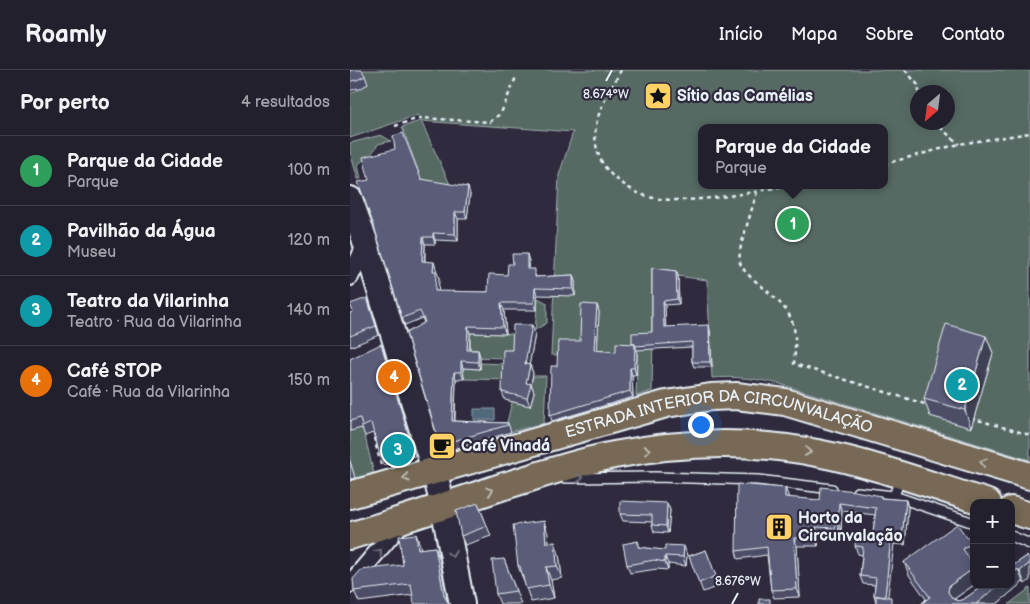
<!DOCTYPE html>
<html lang="pt">
<head>
<meta charset="utf-8">
<style>
  :root { --surface:#23202e; --page:#2f2d3a; --text:#f1f3f6; --muted:#a3a3aa; --line:#403e4a; --accent:#ffd166 }
  body { margin:0; font-family:"Balsamiq Sans",sans-serif; background:var(--page); color:var(--text) }
  .controls { position:absolute; right:15px; bottom:15px; display:grid; overflow:hidden; border-radius:10px; box-shadow:0 2px 12px #0003 }
  .controls button { width:45px; height:45px; display:grid; place-items:center; padding:0; border:0; border-bottom:1px solid var(--line); background:var(--surface); color:var(--text); font:25px sans-serif }
  .compass { position:absolute; left:560px; top:15px; width:45px; height:45px; border-radius:50%; background:var(--surface); box-shadow:0 2px 12px #0003; rotate:208deg }
  .you { position:absolute; left:350px; top:354px; width:18px; height:18px; margin:-12px; border:4px solid #fff; border-radius:50%; background:#1a73e8; box-shadow:0 0 0 8px #1a73e833 }
  .badge { display:grid; place-items:center; width:32px; height:32px; border-radius:50%; background:var(--accent); color:#fff; font-size:16px; font-weight:700 }
  .pin { position:absolute; translate:-50% -50%; border:2px solid #fff; box-shadow:0 1px 5px #0006 }
  .popup { position:absolute; left:348px; top:54px; width:190px; height:65px; box-sizing:border-box; display:grid; place-content:center; border-radius:10px; background:var(--surface); filter:drop-shadow(0 1px 4px #0005); font-size:16px; white-space:nowrap; color:var(--muted) }
  .popup b { font-size:19px; color:var(--text) }
  .popup::after { content:''; position:absolute; left:50%; top:100%; margin-left:-10px; border:10px solid transparent; border-top-color:var(--surface) }
  .list { margin:0; padding:0; list-style:none }
  h2 { display:flex; justify-content:space-between; align-items:center; height:65px; margin:0; padding:0 20px; font-size:21px }
  h2 small { font-size:16px; font-weight:400; color:var(--muted) }
  .list li { display:grid; grid-template-columns:32px 1fr auto; gap:15px; align-items:center; box-sizing:border-box; height:70px; padding:0 20px; border-top:1px solid var(--line) }
  .list b { display:block; font-size:19px; white-space:nowrap }
  .list p { margin:0; font-size:16px; white-space:nowrap; color:var(--muted) }
  .list em { font-size:16px; font-style:normal; color:var(--muted) }
  .map { position:relative; flex:none; width:680px; height:534px; overflow:hidden }
  header { display:flex; align-items:center; gap:30px; box-sizing:border-box; height:70px; padding:0 25px; background:var(--surface); border-bottom:1px solid var(--line) }
  header strong { font-size:24px }
  nav { display:flex; gap:28px; margin-inline-start:auto; font-size:18px }
  main { display:flex }
  aside { flex:1; background:var(--surface) }
  .map>svg:first-child { display:block }
  .green { fill:#576b64; stroke:#a0aeae; fill-rule:evenodd }
  .water { fill:#50687a; stroke:#8d9fac }
  .lines { fill:none; stroke-linecap:round; stroke-linejoin:round }
  .lane-casing { stroke:#e8f1f8; stroke-width:12 }
  .street-casing { stroke:#e8f1f8; stroke-width:20 }
  .secondary-casing { stroke:#e8f1f8; stroke-width:28 }
  .primary-casing { stroke:#e8f1f8; stroke-width:30 }
  .path { stroke:#e8f1f8; stroke-width:2.5; stroke-dasharray:4 4; stroke-linecap:butt }
  .lane { stroke:#2f2a3d; stroke-width:9 }
  .street { stroke:#2f2a3d; stroke-width:16 }
  .secondary { stroke:#2f2a3d; stroke-width:24 }
  .primary { stroke:#776954; stroke-width:26 }
  .wall { fill:#4d4e67; stroke:#e8f1f8 }
  .shaded-wall { fill:#3f4054; stroke:#e8f1f8 }
  .building { fill:#5a5b78; stroke:#e8f1f8 }
  .oneway { stroke:#bbbbb6 }
  .oneway2 { stroke:#70707e }
  .ticks { fill:none; stroke:#e8f1f8; stroke-width:2 }
  .labels { text-anchor:middle; dominant-baseline:central; stroke-width:4.5; stroke-linejoin:round; paint-order:stroke }
  .poi-label { font-size:16px; font-weight:bold; fill:#e8f1f8; stroke:#2f2a3d; text-anchor:start }
  .street-label { font-size:16px; fill:#e8f1f8; stroke:#2f2a3d }
  .ticks-label { font-size:12px; text-anchor:middle; fill:#e8f1f8; stroke:#2f2a3d; stroke-width:4.5; stroke-linejoin:round; paint-order:stroke }
</style>
</head>
<body>
<header>
<strong>Roamly</strong>
<nav><a>Início</a><a>Mapa</a><a>Sobre</a><a>Contato</a></nav>
</header>
<main>
<aside>
<h2>Por perto<small>4 resultados</small></h2>
<ul class="list">
<li><span class="badge" style="background:#2e9e5b">1</span><div><b>Parque da Cidade</b><p>Parque</p></div><em>100 m</em></li>
<li><span class="badge" style="background:#0f9aa8">2</span><div><b>Pavilhão da Água</b><p>Museu</p></div><em>120 m</em></li>
<li><span class="badge" style="background:#0f9aa8">3</span><div><b>Teatro da Vilarinha</b><p>Teatro · Rua da Vilarinha</p></div><em>140 m</em></li>
<li><span class="badge" style="background:#e8710a">4</span><div><b>Café STOP</b><p>Café · Rua da Vilarinha</p></div><em>150 m</em></li>
</ul>
</aside>
<div class="map">
<svg width="680" height="534" viewBox="0 0 680 534">
  <rect width="100%" height="100%" fill="#2f2a3d"/>
  <filter id="ink" filterUnits="userSpaceOnUse"><feTurbulence type="fractalNoise" baseFrequency=".02" numOctaves="2"/><feDisplacementMap in="SourceGraphic" scale="10" xChannelSelector="R" yChannelSelector="G"/><feConvolveMatrix kernelMatrix="1 2 1 2 8 2 1 2 1" color-interpolation-filters="sRGB"/></filter>
  <g filter="url(#ink)">
    <path class="green" d="M 10,0 L 680,0 L 680,390 L 430,314 C 407,309 386,306 362,308 L 357,210 L 304,203 L 302,321 L 286,326 L 288,268 L 283,290 L 268,289 L 232,303 L 210,285 L 201,285 L 209,105 L 223,62 L 71,51 L 103,121 L 74,116 L 52,57 L 70,51 L 68,45 L 0,68 L 0,24 L 18,14 ZM 568,22 L 598,22 L 598,52 L 568,52 ZM 352,58 L 534,58 L 534,115 L 352,115 Z
      M 31,65 L 41,71 L 28,74 C 23,85 16,86 8,95 L 11,109 L 8,109 L 0,82 L 0,73 Z
      M 188,228 L 197,233 L 197,253 L 185,260 Z
      M 89,263 L 166,264 L 167,310 L 114,309 L 113,298 L 130,299 L 130,293 L 157,294 L 157,288 L 119,287 Z
      M 183,306 L 196,306 L 194,353 L 156,363 L 155,360 L 162,332 L 179,321 Z
      M 0,349 L 13,358 L 24,404 L 5,408 L 0,391 Z
      M 680,518 L 680,534 L 659,534 Z"/>
    <path class="water" d="M 124,339 L 145,339 L 145,350 L 124,350 Z"/>
    <g class="lines">
      <g class="lane-casing">
        <path id="lane" d="M 551,406 L 544,426 L 624,453
          M 215,408 L 306,407 L 408,410 L 482,419
          M 507,422 L 544,426
          M 661,466 L 680,474"/>
      </g>
      <g class="street-casing">
        <path id="street" d="M 0,207 L 15,176
          M 0,514 L 55,449"/>
      </g>
      <g class="secondary-casing">
        <path id="secondary" d="M 0,129 L 14,168 L 84,400 L 93,436 L 112,534"/>
      </g>
      <g class="primary-casing">
        <g id="primary">
          <path id="s1" d="M 0,425 L 316,334 L 361,327 L 386,326 L 435,332 L 680,406"/>
          <path d="M 661,440 L 680,446"/>
          <path d="M 0,466 C 51,450 101,434 151,417 C 188,406 226,392 264,385 C 330,372 401,370 467,383 C 525,394 582,416 638,433"/>
        </g>
      </g>
      <path class="path" d="M 271,0 C 262,18 250,35 246,55 C 243,75 249,94 264,107 C 273,114 282,121 293,125 C 326,138 405,122 440,115
        M 555,0 L 568,15 L 569,22
        M 584,52 L 609,74
        M 45,56 L 69,48 L 140,52 L 151,43 L 166,7
        M 534,94 L 609,74 L 680,63
        M 407,122 L 391,175 L 389,190 C 392,200 400,207 408,213 C 443,243 448,249 444,294 L 578,335
        M 621,348 L 680,365
        M 22,360 L 31,395"/>
      <use href="#lane" class="lane"/>
      <use href="#street" class="street"/>
      <use href="#secondary" class="secondary"/>
      <use href="#primary" class="primary"/>
    </g>
    <path class="wall" d="M 0,0 L 15,6 L 18,14 L 8,20 L 7,18 L 0,21 Z
      M 71,109 L 120,124 L 117,149 L 108,149 L 108,171 L 85,170 L 85,174 L 75,174 L 75,191 L 86,199 L 86,201 L 89,208 L 88,222 L 138,222 L 157,205 L 163,194 L 179,191 L 179,199 L 187,207 L 223,205 L 225,212 L 225,226 L 187,225 L 187,240 L 154,240 L 156,264 L 120,263 L 120,280 L 128,280 L 130,287 L 130,299 L 113,298 L 114,309 L 106,309 L 105,351 L 158,353 L 161,362 L 93,382 L 90,375 L 74,253 L 72,248 L 55,255 L 52,248 Z
      M 302,198 L 326,201 L 328,206 L 329,234 L 315,235 L 315,257 L 360,260 L 362,297 L 344,297 L 342,292 L 342,277 L 287,280 L 286,305 L 282,305 L 283,327 L 202,351 L 200,345 L 207,296 L 230,271 L 247,235 L 249,242 L 247,280 L 266,282 L 282,274 L 302,262 Z
      M 17,228 L 29,265 L 0,277 L 0,243 L 3,242 Z
      M 182,255 L 185,264 L 179,295 L 180,295 L 183,303 L 181,314 L 184,322 L 180,336 L 155,330 L 152,322 L 162,280 Z
      M 636,266 L 643,283 L 621,358 L 580,346 L 574,329 Z
      M 34,283 L 65,386 L 58,388 L 59,391 L 45,395 L 44,392 L 33,395 L 23,363 L 15,366 L 12,358 L 0,361 L 0,289 Z
      M 0,391 L 5,408 L 0,409 Z
      M 438,425 L 438,428 L 470,430 L 531,426 L 532,428 L 556,430 L 558,438 L 555,475 L 544,474 L 526,532 L 524,525 L 525,515 L 513,514 L 510,506 L 512,485 L 508,484 L 505,476 L 523,463 L 525,445 L 492,441 L 491,460 L 489,460 L 488,466 L 469,465 L 468,476 L 447,476 L 450,527 L 424,528 L 421,520 L 417,485 L 388,489 L 386,481 Z
      M 128,433 L 141,466 L 115,475 L 111,466 Z
      M 317,433 L 320,440 L 318,463 L 304,462 L 302,455 L 302,452 L 273,451 L 270,444 Z
      M 198,464 L 199,472 L 209,484 L 212,508 L 201,510 L 204,528 L 181,532 L 173,509 L 168,496 Z
      M 288,471 L 290,477 L 337,485 L 336,496 L 318,494 L 318,500 L 307,499 L 280,503 L 277,495 Z
      M 621,473 L 624,480 L 624,488 L 620,490 L 624,496 L 624,515 L 604,529 L 608,531 L 614,529 L 677,486 L 675,514 L 673,512 L 647,534 L 571,534 L 576,529 L 559,505 L 554,492 Z
      M 70,475 L 71,479 L 85,477 L 89,488 L 97,531 L 63,525 L 9,532 L 4,521 L 53,495 Z
      M 356,480 L 369,516 L 353,522 L 339,486 Z
      M 154,489 L 171,534 L 150,534 L 146,524 Z"/>
    <path class="shaded-wall" d="M 118,117 L 120,124 L 117,149 L 115,142 Z
      M 105,142 L 108,149 L 108,171 L 105,164 Z
      M 83,163 L 85,170 L 85,174 L 83,167 Z
      M 73,167 L 75,174 L 74,198 L 72,191 Z
      M 177,184 L 179,191 L 180,206 L 177,199 Z
      M 84,192 L 89,208 L 88,228 L 85,221 L 83,201 Z
      M 326,201 L 328,206 L 329,234 L 327,229 Z
      M 223,205 L 225,212 L 225,226 L 223,219 Z
      M 185,218 L 187,225 L 187,240 L 184,233 Z
      M 313,231 L 315,235 L 316,262 L 314,257 Z
      M 151,233 L 154,240 L 156,264 L 153,257 Z
      M 247,235 L 249,242 L 247,287 L 244,280 Z
      M 182,255 L 185,264 L 178,302 L 175,294 Z
      M 359,255 L 360,260 L 362,297 L 360,292 Z
      M 118,256 L 120,263 L 119,287 L 117,280 Z
      M 636,266 L 643,283 L 621,358 L 615,340 Z
      M 285,274 L 287,281 L 286,305 L 284,298 Z
      M 128,280 L 130,287 L 130,299 L 128,292 Z
      M 111,291 L 113,298 L 114,309 L 111,302 Z
      M 180,295 L 183,303 L 181,314 L 184,322 L 180,336 L 177,328 L 176,313 Z
      M 280,298 L 282,305 L 283,327 L 280,321 Z
      M 104,302 L 106,309 L 104,357 L 102,351 Z
      M 435,418 L 438,425 L 438,435 L 435,427 Z
      M 556,430 L 558,438 L 555,475 L 552,467 Z
      M 317,433 L 320,440 L 318,463 L 316,456 Z
      M 489,433 L 492,441 L 491,460 L 488,453 Z
      M 194,451 L 198,464 L 201,485 L 196,473 Z
      M 486,452 L 489,460 L 488,466 L 485,458 Z
      M 466,457 L 469,465 L 468,476 L 465,468 Z
      M 66,464 L 70,475 L 72,491 L 68,479 Z
      M 541,466 L 544,474 L 537,534 L 535,527 Z
      M 444,468 L 447,476 L 450,527 L 447,519 Z
      M 205,472 L 209,484 L 212,508 L 207,496 Z
      M 621,473 L 624,480 L 624,488 L 617,492 L 613,479 Z
      M 334,476 L 337,485 L 336,496 L 333,487 Z
      M 85,477 L 89,488 L 98,534 L 94,525 Z
      M 315,486 L 318,494 L 318,500 L 315,492 Z
      M 680,493 L 680,510 L 675,514 L 670,501 Z
      M 196,497 L 201,510 L 204,528 L 199,515 Z
      M 624,498 L 624,515 L 604,529 L 603,534 L 598,522 L 599,516 Z
      M 668,499 L 673,512 L 647,534 L 626,534 L 649,515 L 661,515 L 661,505 Z"/>
    <path class="building" d="M 0,0 L 12,0 L 15,6 L 5,11 L 4,10 L 0,12 Z
      M 53,63 L 71,109 L 118,117 L 115,142 L 105,142 L 105,164 L 83,163 L 83,167 L 73,167 L 72,191 L 84,192 L 83,201 L 86,201 L 85,221 L 138,222 L 139,204 L 157,205 L 158,194 L 163,194 L 162,184 L 177,184 L 177,199 L 185,199 L 185,207 L 223,205 L 223,219 L 185,218 L 184,233 L 151,233 L 153,257 L 118,256 L 117,280 L 128,280 L 128,292 L 111,291 L 111,302 L 104,302 L 102,351 L 158,353 L 158,355 L 90,375 L 56,263 L 75,252 L 70,241 L 52,248 L 24,156 L 8,112 L 19,110 L 13,87 L 45,79 L 43,66 Z
      M 302,198 L 326,201 L 327,229 L 313,231 L 314,257 L 359,255 L 360,292 L 342,292 L 342,272 L 285,276 L 285,274 L 282,274 L 282,263 L 302,262 Z
      M 17,228 L 26,256 L 0,266 L 0,243 L 3,242 L 0,234 Z
      M 231,234 L 247,235 L 244,280 L 266,282 L 266,273 L 285,274 L 284,298 L 280,298 L 280,321 L 200,345 L 201,296 L 207,296 L 208,271 L 230,271 Z
      M 596,254 L 636,266 L 615,340 L 574,329 Z
      M 163,255 L 182,255 L 175,294 L 180,295 L 176,313 L 181,314 L 177,328 L 152,322 L 153,280 L 162,280 Z
      M 31,274 L 62,376 L 55,378 L 55,382 L 42,385 L 41,382 L 30,385 L 21,353 L 12,357 L 10,348 L 0,351 L 0,289 Z
      M 387,414 L 435,418 L 435,427 L 470,430 L 471,417 L 505,421 L 531,426 L 531,428 L 556,430 L 552,467 L 541,466 L 535,527 L 541,527 L 541,534 L 526,534 L 526,526 L 535,527 L 524,525 L 526,508 L 510,506 L 513,477 L 505,476 L 507,462 L 523,463 L 526,438 L 489,433 L 488,453 L 486,452 L 485,458 L 466,457 L 465,468 L 444,468 L 447,519 L 421,520 L 417,477 L 386,481 Z
      M 270,431 L 317,433 L 316,456 L 302,455 L 302,445 L 270,444 Z
      M 128,433 L 137,456 L 111,466 L 106,441 Z
      M 194,451 L 196,473 L 205,472 L 207,496 L 196,497 L 199,515 L 176,519 L 170,496 L 168,496 L 163,455 Z
      M 607,454 L 621,473 L 613,479 L 624,496 L 624,498 L 599,516 L 598,522 L 603,529 L 608,531 L 614,529 L 634,515 L 649,515 L 626,534 L 571,534 L 580,527 L 554,492 Z
      M 66,464 L 68,479 L 85,477 L 94,525 L 97,531 L 101,534 L 64,534 L 61,514 L 4,521 L 3,509 L 11,500 L 53,495 L 49,466 Z
      M 288,471 L 288,477 L 315,480 L 315,475 L 334,476 L 333,487 L 315,486 L 315,492 L 304,490 L 277,495 L 273,474 Z
      M 356,480 L 366,506 L 349,513 L 339,486 Z
      M 677,486 L 680,489 L 680,493 L 670,501 L 668,499 L 661,505 L 661,497 Z
      M 154,489 L 166,521 L 146,524 L 142,490 Z
      M 409,529 L 420,529 L 420,534 L 409,534 Z"/>
    <defs><path id="oneway-chevron" d="M-2-3.5L2.5 0L-2 3.5" fill="none" stroke-width="1.6" stroke-linecap="round" stroke-linejoin="round" transform="scale(1.25)"/></defs>
    <g class="oneway">
      <use href="#oneway-chevron" transform="translate(297 380) rotate(-7)"/>
      <use href="#oneway-chevron" transform="translate(458 382) rotate(8)"/>
      <use href="#oneway-chevron" transform="translate(633 392) rotate(-163)"/>
      <use href="#oneway-chevron" transform="translate(56 408) rotate(163)"/>
      <use href="#oneway-chevron" transform="translate(140 421) rotate(-18)"/>
    </g>
    <g class="oneway2">
      <use href="#oneway-chevron" transform="translate(230 408)"/>
      <use href="#oneway-chevron" transform="translate(29 482) rotate(-50)"/>
      <use href="#oneway-chevron" transform="translate(102 484) rotate(79)"/>
    </g>
  </g>
  <path class="ticks" d="M 256,11 L 262,0M 382,534 L 388,523"/>
  <defs>
    <g id="sight-square" transform="scale(1.4375)"><rect x="-9" y="-9" width="18" height="18" rx="4" fill="#ffd166" stroke="#2f2a3d"/><path d="M0-6L1.8-2.2L6-1.7L2.9 1.2L3.7 5.4L0 3.3L-3.7 5.4L-2.9 1.2L-6-1.7L-1.8-2.2Z" fill="#111"/></g>
    <g id="cafe-square" transform="scale(1.4375)"><rect x="-9" y="-9" width="18" height="18" rx="4" fill="#ffd166" stroke="#2f2a3d"/><path d="M-5.5-4.5H6V0H3Q3 3.5 0 3.5H-2.5Q-5.5 3.5-5.5 0ZM3-3.2v2h1.7v-2ZM-6 4.5H4V6H-6Z" fill="#111"/></g>
    <g id="building-square" transform="scale(1.4375)"><rect x="-9" y="-9" width="18" height="18" rx="4" fill="#ffd166" stroke="#2f2a3d"/><path d="M-4-6H4V6H1V3H-1V6H-4ZM-2.5-4.3h1.7v1.8h-1.7ZM.8-4.3h1.7v1.8H.8ZM-2.5-1h1.7V.8h-1.7ZM.8-1h1.7V.8H.8Z" fill="#111"/></g>
  </defs>
  <g fill-rule="evenodd">
    <use href="#sight-square" x="308" y="26"/>
    <use href="#cafe-square" x="92" y="376"/>
    <use href="#building-square" x="429" y="457"/>
  </g>
  <g class="labels">
    <g class="poi-label">
      <text x="327" y="26">Sítio das Camélias</text>
      <text x="111" y="376">Café Vinadá</text>
      <text x="448" y="448">Horto da<tspan x="448" dy="18">Circunvalação</tspan></text>
    </g>
    <g class="street-label">
      <text stroke="none"><textPath href="#s1" startOffset="382">ESTRADA INTERIOR DA CIRCUNVALAÇÃO</textPath></text>
    </g>
  </g>
  <g class="ticks-label">
    <text x="256" y="28">8.674°W</text>
    <text x="388" y="515">8.676°W</text>
  </g>
</svg>
<div class="controls">
<button>+</button>
<button>−</button>
</div>
<svg class="compass" viewBox="-18 -18 36 36"><path d="M0-13l5 13h-10z" fill="#e53935"/><path d="M0 13l5-13h-10z" fill="#a3a3aa"/></svg>
<div class="you"></div>
<div class="pin badge" style="left:443px;top:154px;background:#2e9e5b">1</div>
<div class="popup"><b>Parque da Cidade</b>Parque</div>
<div class="pin badge" style="left:612px;top:315px;background:#0f9aa8">2</div>
<div class="pin badge" style="left:48px;top:380px;background:#0f9aa8">3</div>
<div class="pin badge" style="left:44px;top:307px;background:#e8710a">4</div>
</div>
</main>
</body>
</html>
